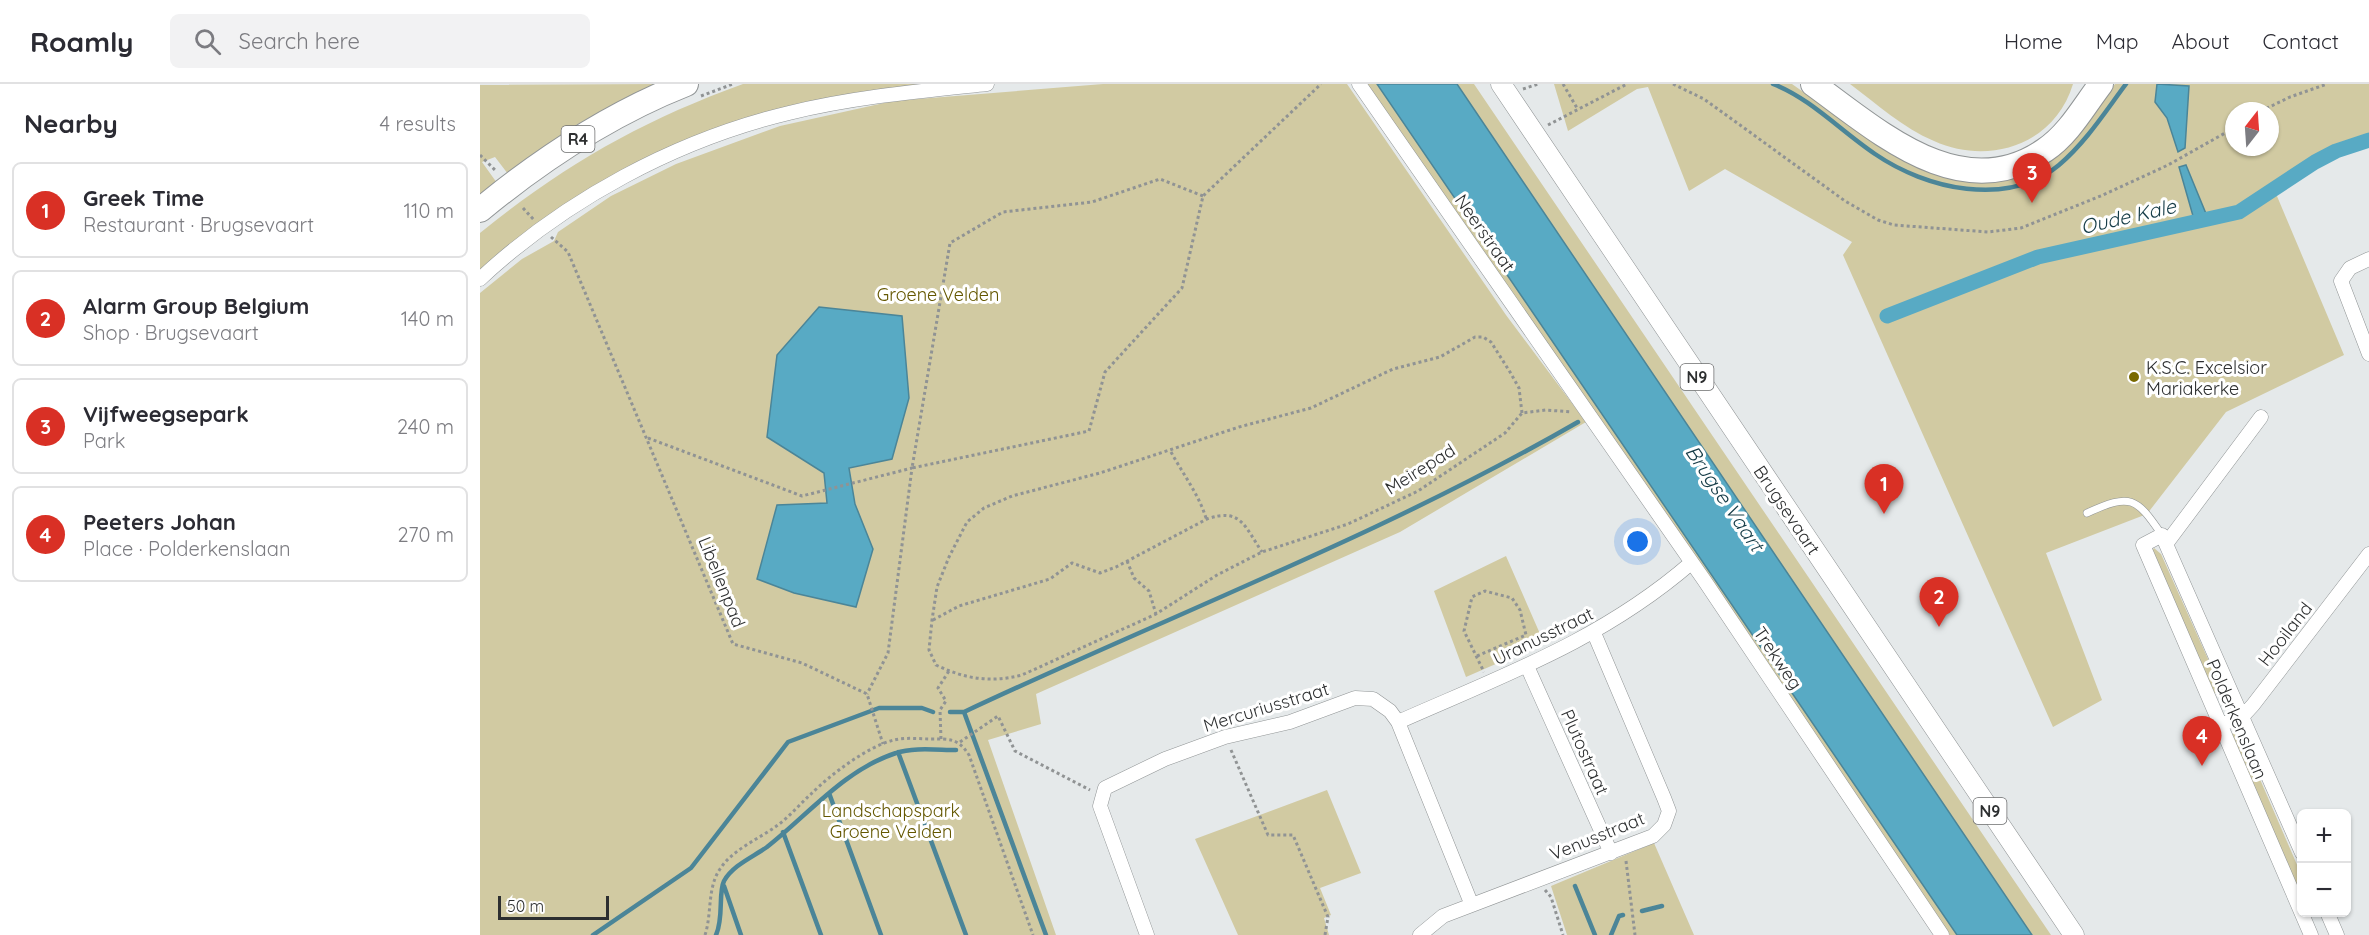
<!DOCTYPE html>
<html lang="en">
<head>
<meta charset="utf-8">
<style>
  :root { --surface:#fff; --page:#f2f2f3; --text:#2b2b33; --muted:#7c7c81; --line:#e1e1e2; --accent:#d93025 }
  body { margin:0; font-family:Quicksand,sans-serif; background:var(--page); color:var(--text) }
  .controls { position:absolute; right:18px; bottom:18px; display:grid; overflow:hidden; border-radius:9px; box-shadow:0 2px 4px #0004 }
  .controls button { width:54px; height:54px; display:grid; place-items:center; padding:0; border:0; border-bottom:2px solid var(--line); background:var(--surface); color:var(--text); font:30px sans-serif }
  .compass { position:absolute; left:1745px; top:18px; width:54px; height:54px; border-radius:50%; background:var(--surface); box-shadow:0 2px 4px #0004; rotate:17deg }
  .scale { position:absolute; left:18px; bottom:15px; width:111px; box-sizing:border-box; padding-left:6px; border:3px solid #2d2f30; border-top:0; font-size:16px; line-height:21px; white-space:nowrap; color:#2d2f30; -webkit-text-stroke:4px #fff; paint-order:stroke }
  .you { position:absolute; left:1158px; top:458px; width:21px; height:21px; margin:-15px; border:4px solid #fff; border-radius:50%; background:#1a73e8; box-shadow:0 0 0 9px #1a73e833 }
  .badge { display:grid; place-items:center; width:39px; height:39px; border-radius:50%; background:var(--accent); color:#fff; font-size:20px; font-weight:700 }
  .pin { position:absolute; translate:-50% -50px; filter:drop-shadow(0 2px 3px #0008) }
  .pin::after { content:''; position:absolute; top:32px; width:21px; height:18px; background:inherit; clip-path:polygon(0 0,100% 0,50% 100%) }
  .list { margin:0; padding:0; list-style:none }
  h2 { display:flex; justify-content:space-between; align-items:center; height:78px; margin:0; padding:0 24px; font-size:26px }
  h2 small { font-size:20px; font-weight:400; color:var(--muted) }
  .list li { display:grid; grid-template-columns:39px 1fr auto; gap:18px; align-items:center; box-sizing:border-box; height:96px; margin:0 12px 12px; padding:0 12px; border:2px solid var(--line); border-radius:9px }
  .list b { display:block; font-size:22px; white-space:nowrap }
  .list p { margin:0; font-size:20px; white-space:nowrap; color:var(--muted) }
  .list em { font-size:20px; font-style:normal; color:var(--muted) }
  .icon { flex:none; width:33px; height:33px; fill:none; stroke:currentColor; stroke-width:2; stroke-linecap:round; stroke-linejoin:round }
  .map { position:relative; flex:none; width:1889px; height:851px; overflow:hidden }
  header { display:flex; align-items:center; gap:36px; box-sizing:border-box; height:84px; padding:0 30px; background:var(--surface); border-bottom:2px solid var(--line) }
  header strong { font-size:28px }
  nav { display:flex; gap:33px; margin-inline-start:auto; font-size:21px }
  .search { width:420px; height:54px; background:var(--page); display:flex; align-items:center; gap:15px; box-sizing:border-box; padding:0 21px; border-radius:9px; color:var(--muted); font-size:22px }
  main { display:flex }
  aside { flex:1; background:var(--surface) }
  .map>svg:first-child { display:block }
  .green { fill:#d1caa2; fill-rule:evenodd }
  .water { fill:#58aac4; stroke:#4b8598; stroke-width:1.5 }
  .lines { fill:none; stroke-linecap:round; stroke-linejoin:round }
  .stream { stroke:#4b8598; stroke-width:4.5 }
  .canal { stroke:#58aac4; stroke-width:15 }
  .lane-casing { stroke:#919596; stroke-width:8 }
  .street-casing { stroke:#919596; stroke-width:15 }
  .primary-casing { stroke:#919596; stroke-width:21 }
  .highway-casing { stroke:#919596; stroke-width:26 }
  .path { stroke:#909394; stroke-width:3; stroke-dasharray:3 3; stroke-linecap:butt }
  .lane { stroke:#fff; stroke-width:7 }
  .street { stroke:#fff; stroke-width:14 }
  .primary { stroke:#fff; stroke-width:20 }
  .highway { stroke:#fff; stroke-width:24 }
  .poi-dot { fill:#796900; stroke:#fff; stroke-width:2 }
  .labels { text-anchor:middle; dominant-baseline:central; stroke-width:6; stroke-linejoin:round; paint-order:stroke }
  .shield { fill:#fff; stroke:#6c6d6e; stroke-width:1.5 }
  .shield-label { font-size:16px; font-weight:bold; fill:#2d2f30 }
  .street-label { font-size:18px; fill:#2d2f30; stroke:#fff }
  .park-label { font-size:18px; fill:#645700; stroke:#fff }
  .poi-label { font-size:18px; fill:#2d2f30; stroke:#fff; text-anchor:start }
  .water-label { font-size:20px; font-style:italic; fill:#153c47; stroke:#fff }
</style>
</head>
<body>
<header>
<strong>Roamly</strong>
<div class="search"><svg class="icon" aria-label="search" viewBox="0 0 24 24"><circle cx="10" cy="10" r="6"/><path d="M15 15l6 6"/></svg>Search here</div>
<nav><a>Home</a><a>Map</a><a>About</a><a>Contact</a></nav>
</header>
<main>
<aside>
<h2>Nearby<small>4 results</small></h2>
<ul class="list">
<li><span class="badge">1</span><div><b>Greek Time</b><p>Restaurant · Brugsevaart</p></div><em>110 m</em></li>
<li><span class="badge">2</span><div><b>Alarm Group Belgium</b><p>Shop · Brugsevaart</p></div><em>140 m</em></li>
<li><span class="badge">3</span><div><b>Vijfweegsepark</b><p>Park</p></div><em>240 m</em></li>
<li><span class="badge">4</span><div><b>Peeters Johan</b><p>Place · Polderkenslaan</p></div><em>270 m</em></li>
</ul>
</aside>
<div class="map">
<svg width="1889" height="851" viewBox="0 0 1889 851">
  <rect width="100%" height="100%" fill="#e5e9ea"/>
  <path class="green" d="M 181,0 L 94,42 L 28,90 L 15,73 L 2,78 L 17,99 L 0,113 L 0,1 Z
    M 263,0 L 447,0 L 189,65 L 0,187 L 0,149 C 84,81 161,37 263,0 Z
    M 623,0 L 867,0 L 1026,231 L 1106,338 L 920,448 L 556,610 L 561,640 L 508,656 L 576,851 L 0,851 L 0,209 L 42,175 L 74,157 L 78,148 L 131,112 L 196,80 L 300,42 L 413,17 Z
    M 885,0 L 898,0 L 1477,851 L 1470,851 Z
    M 977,0 L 994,0 L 1571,851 L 1552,851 Z
    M 1074,0 L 1312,0 L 1402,64 L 1455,90 L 1481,96 L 1594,54 L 1635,0 L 1889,0 L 1889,56 L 1856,67 L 1794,105 L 1864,271 L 1746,328 L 1667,430 L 1566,469 L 1622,616 L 1573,643 L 1363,171 L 1372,158 L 1245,85 L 1209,107 L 1168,3 L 1157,5 L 1088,47 ZM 1754,27 L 1790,27 L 1790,63 L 1754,63 Z
    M 1370,0 L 1593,0 C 1575,60 1510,82 1454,57 C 1423,44 1397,20 1370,0 Z
    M 1674,464 L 1681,470 L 1741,604 L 1737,609 L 1731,609 L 1671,469 Z
    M 1026,472 L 1064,559 L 986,593 L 954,507 Z
    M 1755,647 L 1760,649 L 1821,790 L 1821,811 L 1751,651 Z
    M 847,706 L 881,789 L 840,804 L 851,831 L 844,834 L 849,851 L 758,851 L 715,755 Z
    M 1174,759 L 1214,851 L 1087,851 L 1071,802 Z"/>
  <path class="water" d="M 897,0 L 977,0 L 1552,851 L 1477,851 Z
    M 1677,0 L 1709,2 L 1705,64 L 1698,68 L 1687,34 L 1675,18 Z
    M 1706,81 L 1729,137 L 1715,139 L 1699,83 Z
    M 339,223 L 422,232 L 429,314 L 412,375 L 369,384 L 375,420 L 393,465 L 376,523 L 314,509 L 277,495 L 297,421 L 347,419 L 344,389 L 287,353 L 297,271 Z"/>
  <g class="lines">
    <path class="stream" d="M 1293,0 C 1330,14 1362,48 1395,70 C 1446,105 1527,124 1579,81 C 1606,58 1625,28 1646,0
      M 470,628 L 484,628 L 566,851
      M 484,628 C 688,532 902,451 1098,338
      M 418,668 L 486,851
      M 349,709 L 401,851
      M 303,748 L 341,851
      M 244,802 L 261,851
      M 1095,802 L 1115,851
      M 1162,827 L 1182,822
      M 113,851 L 211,784 L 308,658 L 399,624 L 442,624 L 453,628
      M 236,851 C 244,834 238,809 244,797 C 253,781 273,773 287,763 C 329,730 364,686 416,669 C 433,663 458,666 476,666
      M 1131,851 L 1139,832 L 1143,831"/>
    <path class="canal" d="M 1407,232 L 1558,173 L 1759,128 L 1835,78 L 1856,67 L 1889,56"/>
    <g class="lane-casing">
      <path id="lane" d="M 1607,429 C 1651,409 1656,413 1682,451"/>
    </g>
    <g class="street-casing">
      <path id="street" d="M 879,0 L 1224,496 L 1462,851
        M 1889,175 L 1870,184 L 1861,197 L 1889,270
        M 0,195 C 85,116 196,56 309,29 C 374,13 441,7 507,0
        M 1686,460 L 1781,333
        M 1047,582 L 1131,769
        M 918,638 C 1024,591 1122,556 1211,479
        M 1740,641 L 1762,633 L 1773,621 L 1889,470
        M 1822,769 L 1682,451 L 1663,461 L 1831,851
        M 1847,828 L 1857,851
        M 667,851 L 620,722 L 625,704 L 685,675 L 745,653 L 810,638 L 875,614 L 893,615 L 910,627 L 918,638 L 991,819
        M 940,851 L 963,832 L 1173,752 L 1184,741 L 1189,727 L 1184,714 L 1114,549"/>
    </g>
    <g class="primary-casing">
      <path id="primary" d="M 1021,0 L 1594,851"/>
    </g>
    <g class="highway-casing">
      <path id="highway" d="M 1333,0 C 1398,47 1482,124 1565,66 C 1589,50 1604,22 1621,0
        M 0,126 C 63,74 130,30 206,0"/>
    </g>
    <path class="path" d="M 1083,0 L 1097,24
      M 1193,0 L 1224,15 L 1365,117 L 1398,136 L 1414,141 L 1508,148 L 1541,144 L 1623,111 L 1688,81 L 1754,44
      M 1043,5 L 1058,0
      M 221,12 L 253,0
      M 1781,27 L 1810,13 L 1847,0
      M 1068,41 L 1147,0
      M 0,71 L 16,87
      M 723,112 L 680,95 L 612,118 L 523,128 L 470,159 L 432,384 L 609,347 L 625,288 L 702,204 L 723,112 L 841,0
      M 43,124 L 54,136
      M 71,153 L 88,168 L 253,560 L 322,579 L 387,610 L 403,660
      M 1042,329 L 1039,304 L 1030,288 L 1011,258 L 1003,253 L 995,253 L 960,273 L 913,285 L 831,324 L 759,343 L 620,389 L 532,412 L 504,424 L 487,438 L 469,473 L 457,503 L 452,536 L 449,566 L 456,581 C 485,595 511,599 542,591 L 676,530 L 737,491 L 782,468 L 868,440 L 938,407 L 1025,349 L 1042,329 L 1066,326 L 1092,328
      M 168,354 L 322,412 L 432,384 L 408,569 L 387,610
      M 691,368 C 703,390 719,411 726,434
      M 647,477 L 654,494 L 669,507 L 676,530
      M 453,536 L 479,522 L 570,495 L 592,479 L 620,489 L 636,483 L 727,435 C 761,423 765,443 782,468
      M 997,572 L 1046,551 L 1040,526 L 1032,514 L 1005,507 L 992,513 L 984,547 L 1004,588
      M 461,655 L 460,626 L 466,617 L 458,604 L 469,587
      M 480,658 L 518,632 L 535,667 L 610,706
      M 751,666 L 788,751 L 813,751 L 848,833 L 845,851
      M 1146,777 L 1155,851
      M 1065,806 L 1071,813 L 1083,851
      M 225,851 C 232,830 227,804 240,785 C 253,765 279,755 298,741 C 310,732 320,720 331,710 C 350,691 388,662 414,656 C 426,653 439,655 451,655 C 470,655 478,654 489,671 L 553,851"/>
    <use href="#lane" class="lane"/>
    <use href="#street" class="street"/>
    <use href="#primary" class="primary"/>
    <use href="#highway" class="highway"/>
  </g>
  <circle class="poi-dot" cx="1654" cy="293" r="6"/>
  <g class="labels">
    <g class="shield">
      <rect x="81.5" y="42" width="33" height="26" rx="4.5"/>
      <rect x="1200.5" y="280" width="33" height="26" rx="4.5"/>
      <rect x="1493.5" y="714" width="33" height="26" rx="4.5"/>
    </g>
    <g class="shield-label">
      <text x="98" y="55">R4</text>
      <text x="1217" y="293">N9</text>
      <text x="1510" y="727">N9</text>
    </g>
    <g class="street-label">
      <text transform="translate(1005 149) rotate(55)">Neerstraat</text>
      <text transform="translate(940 385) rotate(-32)">Meirepad</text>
      <text transform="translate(1307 426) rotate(56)">Brugsevaart</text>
      <text transform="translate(242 498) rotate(68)">Libellenpad</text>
      <text transform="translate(1805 550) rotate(-52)">Hooiland</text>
      <text transform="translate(1063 552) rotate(-26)">Uranusstraat</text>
      <text transform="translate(1298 574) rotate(56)">Trekweg</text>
      <text transform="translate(786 623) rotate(-17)">Mercuriusstraat</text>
      <text transform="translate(1757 635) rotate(67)">Polderkenslaan</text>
      <text transform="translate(1105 668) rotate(66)">Plutostraat</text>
      <text transform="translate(1117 752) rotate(-22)">Venusstraat</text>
    </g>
    <g class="park-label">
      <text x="458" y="210">Groene Velden</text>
      <text x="411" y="726">Landschapspark<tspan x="411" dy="21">Groene Velden</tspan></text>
    </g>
    <g class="poi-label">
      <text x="1666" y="283">K.S.C. Excelsior<tspan x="1666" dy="21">Mariakerke</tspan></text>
    </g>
    <g class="water-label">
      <text transform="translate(1648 132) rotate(-13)">Oude Kale</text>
      <text transform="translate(1245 414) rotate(56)">Brugse Vaart</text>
    </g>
  </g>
</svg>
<div class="controls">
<button>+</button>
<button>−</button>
</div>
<svg class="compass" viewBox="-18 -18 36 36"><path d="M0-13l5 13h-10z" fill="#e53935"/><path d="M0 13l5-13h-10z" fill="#7c7c81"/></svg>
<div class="scale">50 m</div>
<div class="you"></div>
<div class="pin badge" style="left:1404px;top:430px">1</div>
<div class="pin badge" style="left:1459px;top:543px">2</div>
<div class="pin badge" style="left:1552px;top:119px">3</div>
<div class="pin badge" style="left:1722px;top:682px">4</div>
</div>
</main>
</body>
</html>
